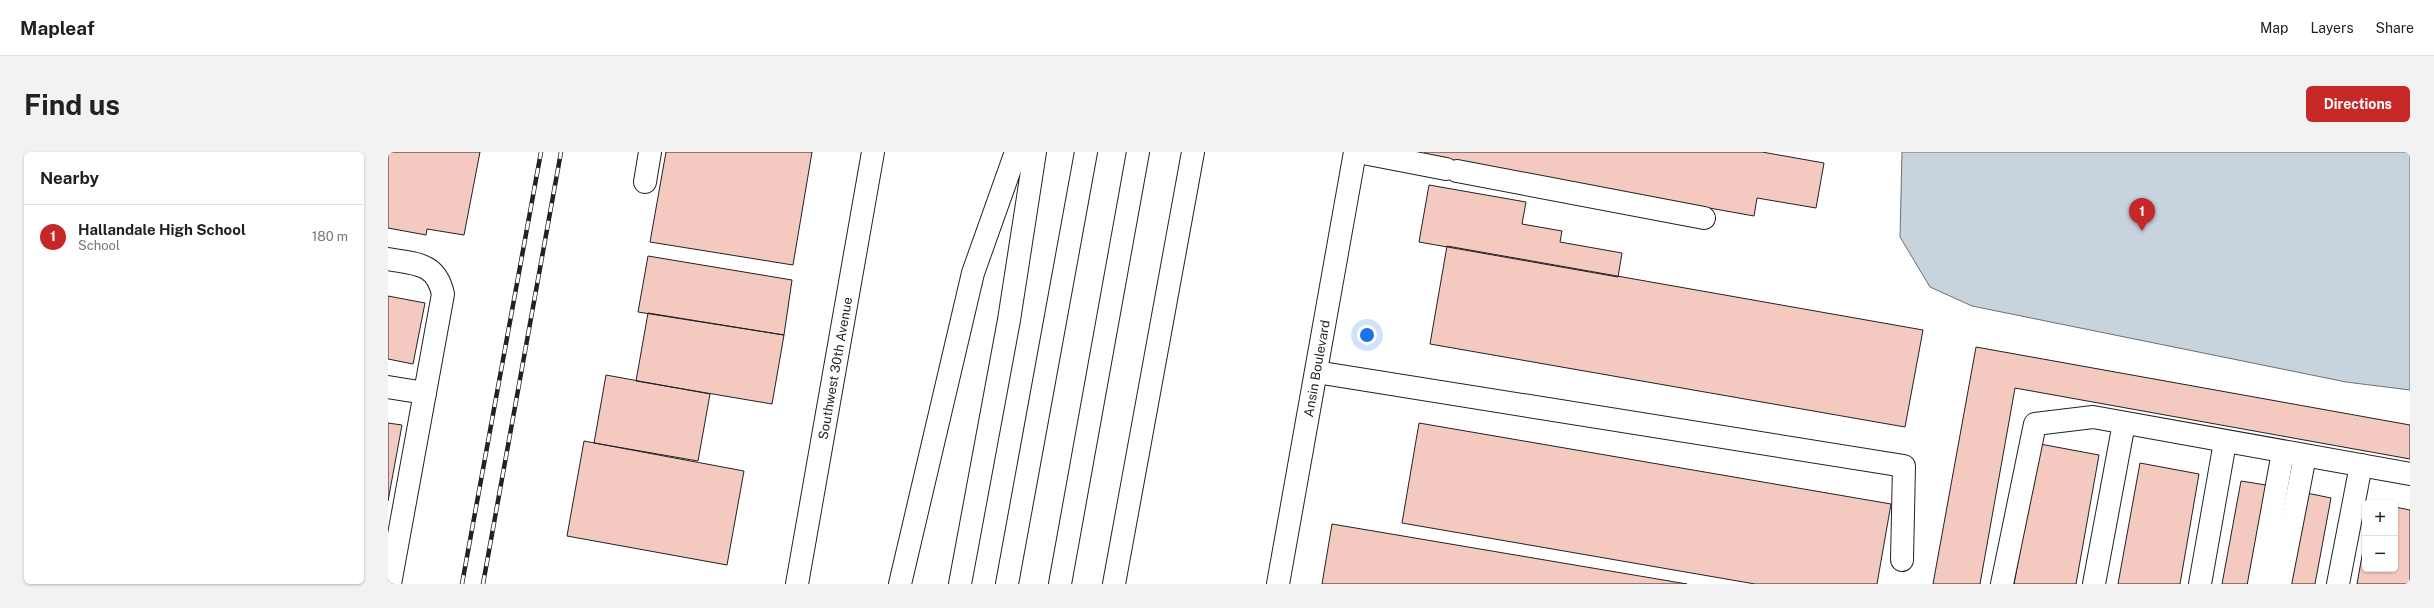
<!DOCTYPE html>
<html lang="en">
<head>
<meta charset="utf-8">
<style>
  :root { --surface:#fff; --page:#f2f2f2; --text:#202124; --muted:#757577; --line:#e0e0e0; --accent:#c62828 }
  body { margin:0; font-family:"Public Sans",sans-serif; background:var(--page); color:var(--text) }
  .controls { position:absolute; right:12px; bottom:12px; display:grid; overflow:hidden; border-radius:6px; box-shadow:0 1px 3px #0004 }
  .controls button { width:36px; height:36px; display:grid; place-items:center; padding:0; border:0; border-bottom:1px solid var(--line); background:var(--surface); color:var(--text); font:20px sans-serif }
  .you { position:absolute; left:979px; top:183px; width:14px; height:14px; margin:-10px; border:3px solid #fff; border-radius:50%; background:#1a73e8; box-shadow:0 0 0 6px #1a73e833 }
  .badge { display:grid; place-items:center; width:26px; height:26px; border-radius:50%; background:var(--accent); color:#fff; font-size:13px; font-weight:700 }
  .pin { position:absolute; translate:-50% -33px; filter:drop-shadow(0 1px 2px #0008) }
  .pin::after { content:''; position:absolute; top:21px; width:14px; height:12px; background:inherit; clip-path:polygon(0 0,100% 0,50% 100%) }
  .list { margin:0; padding:0; list-style:none }
  h2 { display:flex; justify-content:space-between; align-items:center; height:52px; margin:0; padding:0 16px; font-size:17px }
  h2 small { font-size:13px; font-weight:400; color:var(--muted) }
  .list li { display:grid; grid-template-columns:26px 1fr auto; gap:12px; align-items:center; box-sizing:border-box; height:64px; padding:0 16px; border-top:1px solid var(--line) }
  .list b { display:block; font-size:15px; white-space:nowrap }
  .list p { margin:0; font-size:13px; white-space:nowrap; color:var(--muted) }
  .list em { font-size:13px; font-style:normal; color:var(--muted) }
  .map { position:relative; flex:none; width:2022px; height:432px; overflow:hidden; border-radius:6px }
  header { display:flex; align-items:center; gap:24px; box-sizing:border-box; height:56px; padding:0 20px; background:var(--surface); border-bottom:1px solid var(--line) }
  header strong { font-size:19px }
  nav { display:flex; gap:22px; margin-inline-start:auto; font-size:14px }
  .intro { display:flex; align-items:center; justify-content:space-between; box-sizing:border-box; height:96px; padding:0 24px }
  h1 { margin:0; font-size:28px }
  .button { padding:10px 18px; border-radius:6px; background:var(--accent); color:#fff; font-size:14px; font-weight:700 }
  main { display:flex; gap:24px; padding:0 24px }
  aside { flex:1; background:var(--surface); border-radius:6px; box-shadow:0 1px 3px #0004 }
  .map>svg:first-child { display:block }
  .water { fill:#c7d3dd; stroke:#6f6f6f }
  .building { fill:#f3c9c0; stroke:#222 }
  .lines { fill:none; stroke-linecap:round; stroke-linejoin:round }
  .minor-casing { stroke:#222; stroke-width:24 }
  .highway-casing { stroke:#222; stroke-width:24 }
  .minor { stroke:#fff; stroke-width:22 }
  .highway { stroke:#fff; stroke-width:22 }
  .rail-casing { stroke:#222; stroke-width:4.5 }
  .rail { stroke:#fff; stroke-width:3; stroke-dasharray:9; stroke-linecap:butt }
  .labels { text-anchor:middle; dominant-baseline:central; stroke-width:3; stroke-linejoin:round; paint-order:stroke }
  .street-label { font-size:13px; fill:#222; stroke:#fff }
</style>
</head>
<body>
<header>
<strong>Mapleaf</strong>
<nav><a>Map</a><a>Layers</a><a>Share</a></nav>
</header>
<div class="intro"><h1>Find us</h1><a class="button">Directions</a></div>
<main>
<aside>
<h2>Nearby<small></small></h2>
<ul class="list">
<li><span class="badge">1</span><div><b>Hallandale High School</b><p>School</p></div><em>180 m</em></li>
</ul>
</aside>
<div class="map">
<svg width="2022" height="432" viewBox="0 0 2022 432">
  <rect width="100%" height="100%" fill="#fff"/>
  <path class="water" d="M 1514,0 L 2022,0 L 2022,238 L 1958,230 L 1584,154 L 1542,135 L 1512,85 Z"/>
  <path class="building" d="M 0,0 L 92,0 L 76,83 L 39,77 L 38,83 L 0,76 Z
    M 278,0 L 424,0 L 405,113 L 262,90 Z
    M 1037,0 L 1374,0 L 1436,11 L 1428,56 L 1369,46 L 1366,64 L 1036,5 Z
    M 1041,33 L 1138,50 L 1134,72 L 1174,79 L 1172,90 L 1234,101 L 1230,125 L 1031,90 Z
    M 1059,94 L 1535,178 L 1517,275 L 1042,192 Z
    M 260,104 L 404,128 L 396,183 L 250,160 Z
    M 0,144 L 37,151 L 25,212 L 0,207 Z
    M 260,161 L 396,183 L 384,252 L 248,229 Z
    M 1588,195 L 2022,273 L 2022,307 L 1627,236 L 1592,432 L 1545,432 Z
    M 218,223 L 322,242 L 310,309 L 206,291 Z
    M 0,271 L 14,273 L 0,349 Z
    M 1031,271 L 1503,352 L 1489,432 L 1367,432 L 1014,371 Z
    M 196,289 L 356,319 L 339,413 L 179,384 Z
    M 1652,292 L 1711,303 L 1688,432 L 1626,432 Z
    M 1752,311 L 1811,322 L 1792,432 L 1730,432 Z
    M 1853,329 L 1884,334 L 1865,432 L 1834,432 Z
    M 1914,340 L 1943,346 L 1927,432 L 1897,432 Z
    M 2007,355 L 2022,358 L 2022,432 L 1969,432 L 1977,387 L 1977,417 L 2007,417 Z
    M 944,372 L 1299,432 L 934,432 Z"/>
  <g class="lines">
    <g class="minor-casing">
      <g id="minor">
        <path d="M 970,0 L 1058,17"/>
        <path d="M 1069,19 L 1316,66"/>
        <path d="M 257,30 L 262,0"/>
        <path d="M 0,107 C 27,112 48,110 55,142 L 2,432"/>
        <path d="M 928,220 L 1516,314 L 1514,408"/>
        <path d="M 0,235 L 37,241"/>
        <path id="s1" d="M 409,432 L 485,0"/>
        <path id="s2" d="M 890,432 L 967,0"/>
        <path d="M 1614,432 L 1647,272 L 1705,265 L 2022,322"/>
        <path d="M 1706,432 L 1736,271"/>
        <path d="M 1812,432 L 1837,290"/>
        <path d="M 1871,432 L 1895,300"/>
        <path d="M 1892,432 L 1917,304"/>
        <path d="M 1950,432 L 1973,313"/>
      </g>
    </g>
    <g class="highway-casing">
      <path id="highway" d="M 512,432 L 585,121 L 628,0
        M 572,432 L 621,168 L 647,0
        M 619,432 L 698,0
        M 672,432 L 750,0
        M 726,432 L 805,0"/>
    </g>
    <use href="#minor" class="minor"/>
    <use href="#highway" class="highway"/>
    <g class="rail-casing">
      <path id="rail" d="M 74,432 L 153,0
        M 95,432 L 173,0"/>
    </g>
    <use href="#rail" class="rail"/>
  </g>
  <g class="labels">
    <g class="street-label">
      <text stroke="none"><textPath href="#s1" startOffset="219">Southwest 30th Avenue</textPath></text>
      <text stroke="none"><textPath href="#s2" startOffset="219">Ansin Boulevard</textPath></text>
    </g>
  </g>
</svg>
<div class="controls">
<button>+</button>
<button>−</button>
</div>
<div class="you"></div>
<div class="pin badge" style="left:1754px;top:79px">1</div>
</div>
</main>
</body>
</html>
